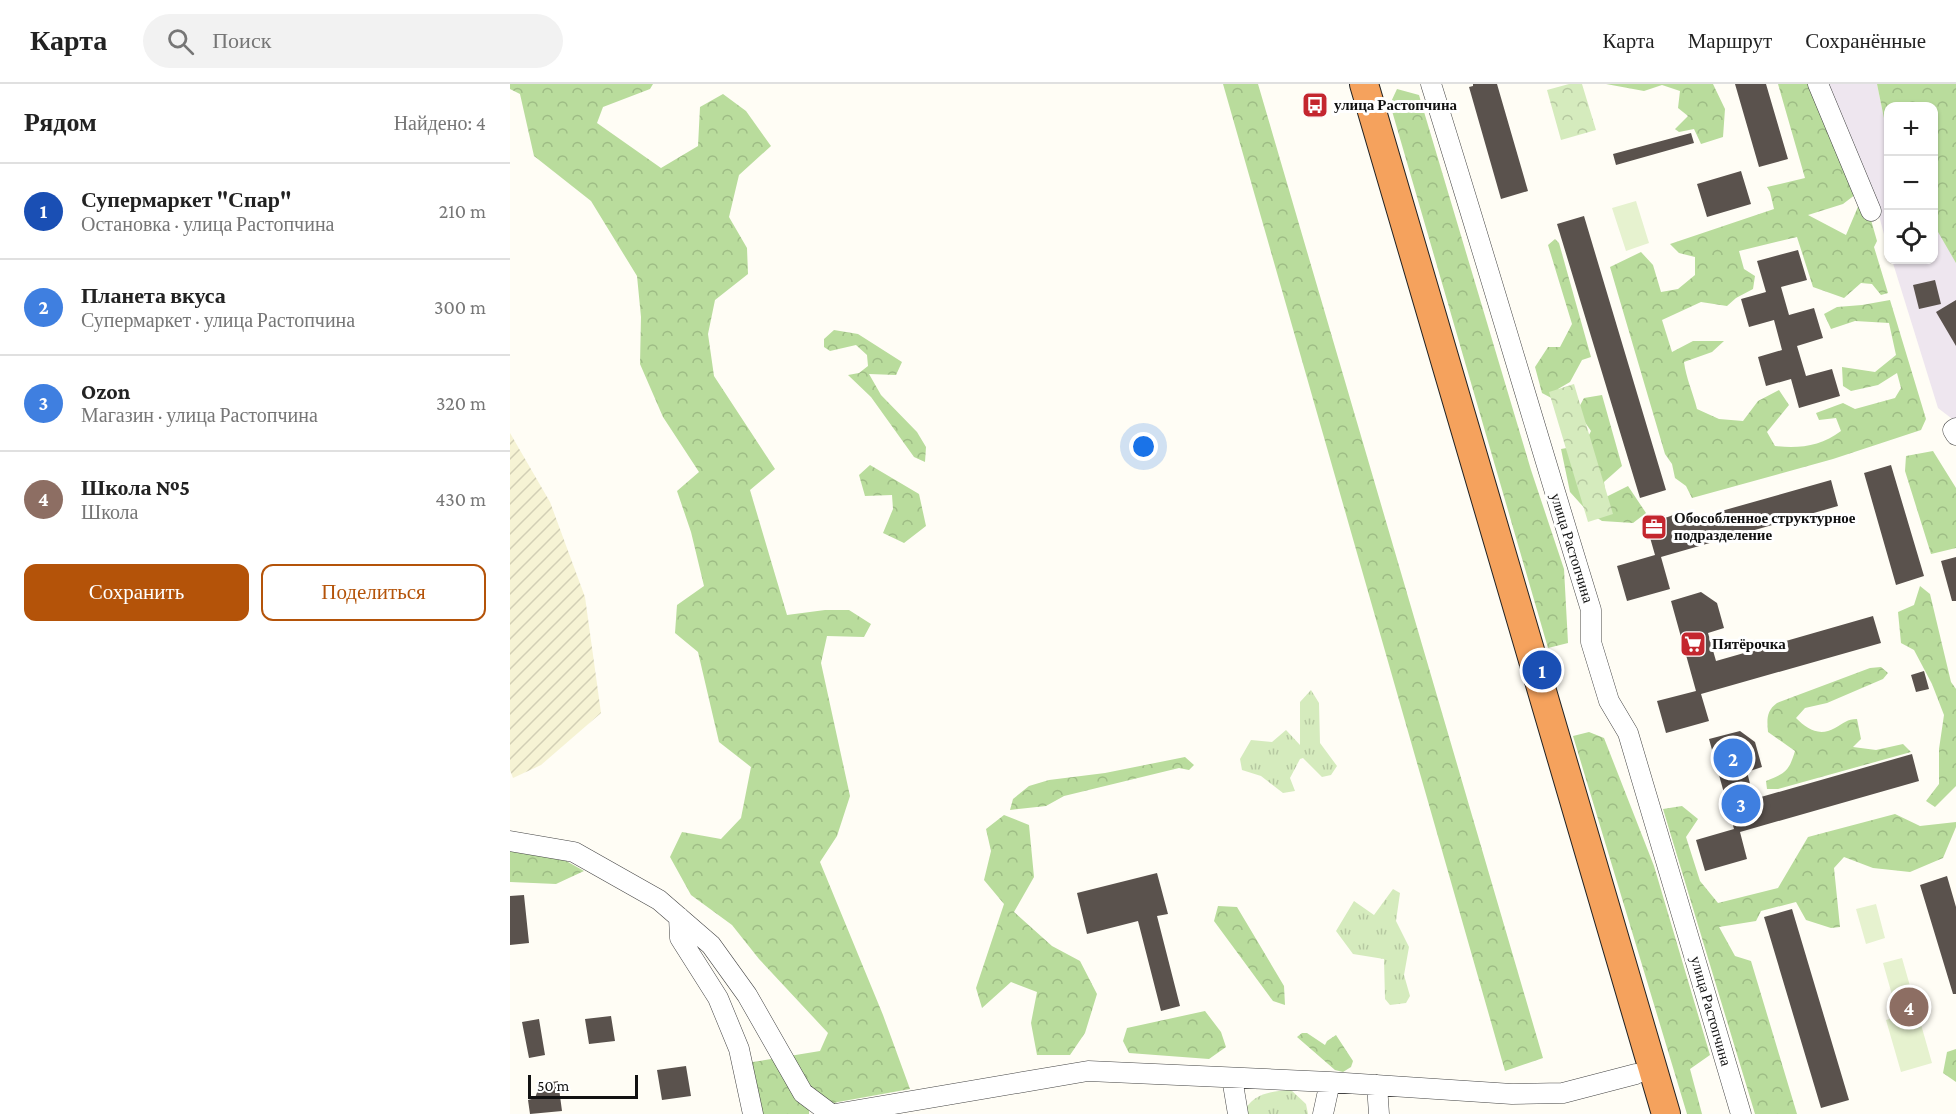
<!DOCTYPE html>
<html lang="ru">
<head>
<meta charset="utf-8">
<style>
  :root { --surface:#fff; --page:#f2f2f2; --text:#222; --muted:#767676; --line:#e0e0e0; --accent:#b45309 }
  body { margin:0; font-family:"Crimson Pro",serif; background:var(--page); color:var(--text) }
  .controls { position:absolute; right:18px; top:18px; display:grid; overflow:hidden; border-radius:12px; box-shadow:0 2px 4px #0004 }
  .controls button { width:54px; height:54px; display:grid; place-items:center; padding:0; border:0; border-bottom:2px solid var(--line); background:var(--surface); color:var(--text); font:30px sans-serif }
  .scale { position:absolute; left:18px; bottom:15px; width:110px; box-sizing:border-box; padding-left:6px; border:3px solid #111; border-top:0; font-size:16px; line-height:21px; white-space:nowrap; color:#111; -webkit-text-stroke:4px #fff; paint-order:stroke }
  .you { position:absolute; left:634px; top:363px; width:21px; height:21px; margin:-15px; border:4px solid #fff; border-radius:50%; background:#1a73e8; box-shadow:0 0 0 9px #1a73e833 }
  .badge { display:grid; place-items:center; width:39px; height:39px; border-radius:50%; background:var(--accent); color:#fff; font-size:20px; font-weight:700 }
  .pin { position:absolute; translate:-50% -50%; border:3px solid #fff; box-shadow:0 2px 6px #0006 }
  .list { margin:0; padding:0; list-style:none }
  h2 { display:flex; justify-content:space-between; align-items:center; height:78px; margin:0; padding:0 24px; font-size:26px }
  h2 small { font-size:20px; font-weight:400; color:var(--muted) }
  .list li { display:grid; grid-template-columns:39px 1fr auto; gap:18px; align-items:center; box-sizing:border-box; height:96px; padding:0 24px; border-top:2px solid var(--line) }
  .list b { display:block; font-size:22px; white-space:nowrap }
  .list p { margin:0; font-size:20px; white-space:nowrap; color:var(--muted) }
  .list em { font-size:20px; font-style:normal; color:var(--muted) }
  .actions { display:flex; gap:12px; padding:18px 24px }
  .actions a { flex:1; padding:14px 0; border:2px solid var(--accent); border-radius:12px; text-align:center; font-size:21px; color:var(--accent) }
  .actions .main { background:var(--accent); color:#fff }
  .icon { flex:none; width:33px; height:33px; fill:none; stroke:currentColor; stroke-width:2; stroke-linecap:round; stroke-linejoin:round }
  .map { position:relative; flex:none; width:1446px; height:1030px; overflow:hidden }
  header { display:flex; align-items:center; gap:36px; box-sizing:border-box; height:84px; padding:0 30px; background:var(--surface); border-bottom:2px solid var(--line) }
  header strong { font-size:28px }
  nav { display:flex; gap:33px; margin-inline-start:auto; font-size:21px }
  .search { width:420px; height:54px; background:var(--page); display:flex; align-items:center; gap:15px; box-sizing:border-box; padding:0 21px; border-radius:33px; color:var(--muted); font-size:22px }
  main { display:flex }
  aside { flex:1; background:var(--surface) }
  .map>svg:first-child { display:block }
  .industrial { fill:#eee6ef }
  .farmland { fill:url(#farmland-furrows) }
  .grass { fill:url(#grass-tufts) }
  .forest { fill:url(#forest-crowns) }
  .park { fill:url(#park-crowns) }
  .pitch { fill:#e6f2cf }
  .building { fill:#5a524d }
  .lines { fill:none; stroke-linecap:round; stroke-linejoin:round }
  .minor-casing { stroke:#444; stroke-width:21 }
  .highway-casing { stroke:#222; stroke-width:30 }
  .minor { stroke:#fff; stroke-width:20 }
  .highway { stroke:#f5a25d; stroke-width:28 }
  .labels { text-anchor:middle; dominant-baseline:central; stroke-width:6; stroke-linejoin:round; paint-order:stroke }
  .poi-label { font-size:15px; font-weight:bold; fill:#111; stroke:#fff; text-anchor:start }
  .street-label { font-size:15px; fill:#111; stroke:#fff }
</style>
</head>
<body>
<header>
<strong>Карта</strong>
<div class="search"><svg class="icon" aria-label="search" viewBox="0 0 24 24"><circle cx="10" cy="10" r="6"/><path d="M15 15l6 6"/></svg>Поиск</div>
<nav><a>Карта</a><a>Маршрут</a><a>Сохранённые</a></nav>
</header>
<main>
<aside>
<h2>Рядом<small>Найдено: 4</small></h2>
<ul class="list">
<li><span class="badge" style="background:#1a4fb4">1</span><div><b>Супермаркет &quot;Спар&quot;</b><p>Остановка · улица Растопчина</p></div><em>210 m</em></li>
<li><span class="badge" style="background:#3f7fe0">2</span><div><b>Планета вкуса</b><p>Супермаркет · улица Растопчина</p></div><em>300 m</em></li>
<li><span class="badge" style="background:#3f7fe0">3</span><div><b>Ozon</b><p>Магазин · улица Растопчина</p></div><em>320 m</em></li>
<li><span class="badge" style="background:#8d6e63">4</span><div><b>Школа №5</b><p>Школа</p></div><em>430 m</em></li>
</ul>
<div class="actions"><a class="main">Сохранить</a><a>Поделиться</a></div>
</aside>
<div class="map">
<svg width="1446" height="1030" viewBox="0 0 1446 1030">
  <defs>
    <pattern id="farmland-furrows" width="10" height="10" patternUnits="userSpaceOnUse" patternTransform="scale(1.5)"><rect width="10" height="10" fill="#f6f3d4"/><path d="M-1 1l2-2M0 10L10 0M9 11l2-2" fill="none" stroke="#d2cfb5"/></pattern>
    <pattern id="grass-tufts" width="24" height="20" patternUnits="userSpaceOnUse" patternTransform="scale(1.5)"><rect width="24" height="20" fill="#d5ebbd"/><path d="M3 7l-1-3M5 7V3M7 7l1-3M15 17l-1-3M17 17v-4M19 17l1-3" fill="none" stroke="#b6c8a1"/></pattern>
    <pattern id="forest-crowns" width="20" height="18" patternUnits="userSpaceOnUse" patternTransform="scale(1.5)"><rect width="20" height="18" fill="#b9dc9c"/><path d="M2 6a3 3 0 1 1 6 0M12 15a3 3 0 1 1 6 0" fill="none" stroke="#9ebc85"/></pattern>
    <pattern id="park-crowns" width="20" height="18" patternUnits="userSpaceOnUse" patternTransform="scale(1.5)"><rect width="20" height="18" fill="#d5ebbd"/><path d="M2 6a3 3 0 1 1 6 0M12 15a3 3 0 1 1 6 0" fill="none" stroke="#b6c8a1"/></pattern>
  </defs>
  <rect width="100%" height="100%" fill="#fffdf5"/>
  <path class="industrial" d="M 1312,0 L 1367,0 L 1378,54 L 1378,165 L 1362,106 Z
    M 1424,86 L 1446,122 L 1446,342 L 1441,334 L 1428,324 L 1382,176 L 1424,176 Z"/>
  <path class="farmland" d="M 0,349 L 40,418 L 75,513 L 91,629 L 31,681 L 3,694 L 0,686 Z"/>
  <path class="grass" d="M 801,606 L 809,619 L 810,659 L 827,682 L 821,691 L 812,693 L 793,674 L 790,675 L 780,694 L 785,707 L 773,709 L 751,692 L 732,686 L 730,675 L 741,656 L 762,658 L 776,646 L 790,661 L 790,618 Z
    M 883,805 L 890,809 L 886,837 L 899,863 L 894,891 L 900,912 L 896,919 L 880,921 L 875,915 L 874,875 L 843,870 L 826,847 L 844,817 L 864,831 Z
    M 781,1006 L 796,1020 L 798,1030 L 733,1030 C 741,1010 761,1007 781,1006 Z"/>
  <path class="forest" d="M 0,0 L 143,0 L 140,5 L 93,23 L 87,39 L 151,84 L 188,62 L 190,23 L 213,10 L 236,27 L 261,62 L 229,91 L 219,133 L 237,164 L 238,190 L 205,216 L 198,250 L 204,292 L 265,385 L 240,406 L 277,531 L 315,526 L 339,526 L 361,540 L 354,553 L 317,552 L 311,579 L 340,712 L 327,752 L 310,778 L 373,931 L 400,1005 L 328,1018 L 299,1026 L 299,1030 L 250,1030 L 237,979 L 310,967 L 318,949 L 249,875 L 222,841 L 181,811 L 160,773 L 172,748 L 211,755 L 231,734 L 241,683 L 209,658 L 188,568 L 165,549 L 167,521 L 194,502 L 181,448 L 167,407 L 189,388 L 153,333 L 130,280 L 131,233 L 127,192 L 81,117 L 24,72 L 10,10 L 0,5 Z
    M 713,0 L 748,0 L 1033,974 L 995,987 Z
    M 1096,0 L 1203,0 L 1215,25 L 1213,53 L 1191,60 L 1184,45 L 1169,48 L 1165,45 L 1178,32 L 1168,24 L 1170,7 L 1152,1 L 1134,7 Z
    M 1268,0 L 1302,0 L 1350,107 L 1333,120 L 1298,131 L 1336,151 L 1350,118 L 1357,122 L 1367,157 L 1364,163 L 1378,209 L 1371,211 L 1362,200 L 1351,199 L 1334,214 L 1303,203 L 1287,153 L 1229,167 L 1234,185 L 1245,192 L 1243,205 L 1226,214 L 1217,222 L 1191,218 L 1152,236 L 1162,268 L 1183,257 L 1214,257 L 1202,268 L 1174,278 C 1176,294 1183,309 1187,325 L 1209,335 L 1233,337 L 1248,317 L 1269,306 L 1279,321 L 1257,348 L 1265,362 C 1289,365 1311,362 1331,347 L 1326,334 L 1309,336 L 1306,329 L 1333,319 L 1345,325 L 1385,314 L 1391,304 L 1387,289 L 1368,301 L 1341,307 L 1333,302 L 1332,283 L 1365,288 L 1386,271 L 1379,239 L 1345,237 L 1321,245 L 1314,230 L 1327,223 L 1352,221 L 1380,216 L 1416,335 L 1411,346 L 1323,375 L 1182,414 L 1176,402 L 1165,394 L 1162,380 L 1155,370 L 1100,183 L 1131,168 L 1143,181 L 1151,208 L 1168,205 L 1185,191 L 1185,173 L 1169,169 L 1160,160 L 1264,125 L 1260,108 L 1257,103 L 1295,94 Z
    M 1367,0 L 1446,0 L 1446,179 L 1424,141 L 1424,22 L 1378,22 L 1378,54 Z
    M 887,5 L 909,11 L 1021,386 L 1054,485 L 1058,559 L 1038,564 L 880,20 Z
    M 1045,155 L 1049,159 L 1081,273 L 1072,276 L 1060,298 L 1048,305 L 1047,317 L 1032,309 L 1025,283 L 1038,263 L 1050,263 L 1062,240 L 1038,161 Z
    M 324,246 L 348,250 L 392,278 L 386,291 L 359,290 L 371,311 L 407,348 L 416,363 L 415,378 L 404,373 L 361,313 L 338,291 L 349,289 L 358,282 L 357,271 L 346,261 L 320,267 L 314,263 L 314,255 Z
    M 1092,311 L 1112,382 L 1094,398 L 1096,413 L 1118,402 L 1136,429 L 1123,439 L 1092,437 L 1078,428 L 1060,408 L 1051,365 L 1074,361 L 1081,347 L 1067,327 L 1074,314 Z
    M 1423,367 L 1446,404 L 1446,464 L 1421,470 L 1395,387 L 1396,372 Z
    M 360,381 L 409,410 L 416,442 L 394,459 L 373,449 L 383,425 L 382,411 L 355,412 L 349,391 Z
    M 1410,502 L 1420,510 L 1441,598 L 1446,605 L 1446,702 L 1425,723 L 1416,717 L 1429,700 L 1429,665 L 1434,631 L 1422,600 L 1404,566 L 1391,559 L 1388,528 L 1404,521 Z
    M 1371,583 L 1378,589 L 1373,595 L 1317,619 L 1295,624 L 1286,634 C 1297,645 1309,653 1325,644 C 1334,639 1337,635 1347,635 L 1351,655 L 1343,663 L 1366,666 L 1393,660 L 1401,668 L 1268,705 L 1257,705 L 1256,697 C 1276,689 1279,687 1285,667 L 1258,648 C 1257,636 1256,627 1267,619 L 1360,584 Z
    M 1079,648 L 1094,654 L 1144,782 L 1200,971 L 1180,985 L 1192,1030 L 1177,1030 L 1063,652 Z
    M 675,673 L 684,681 L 679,686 L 669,684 L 554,712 L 536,722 L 500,726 L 503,715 L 519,702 L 539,696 L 595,689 Z
    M 1172,722 L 1188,735 L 1176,753 L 1190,797 L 1208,819 L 1268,804 L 1298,753 L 1385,730 L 1410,742 L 1446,738 L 1446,743 L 1433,774 L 1400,788 L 1363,784 L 1334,773 L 1324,784 L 1330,843 L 1321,844 L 1296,836 L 1286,818 L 1251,827 L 1246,837 L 1209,843 L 1225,872 L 1241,877 L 1287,1030 L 1245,1030 L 1153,725 Z
    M 494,731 L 519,741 L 524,793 L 504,828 L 542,862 L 570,877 L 587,910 L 575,949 L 560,971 L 527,971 L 521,939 L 527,908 L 501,898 L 472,924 L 466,904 L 494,820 L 474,796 L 481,767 L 476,745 Z
    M 0,765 L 51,774 L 74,787 L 46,800 L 0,798 Z
    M 708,822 L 727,823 L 774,902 L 775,921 L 763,917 L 704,837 Z
    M 695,927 L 711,948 L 716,963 L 699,975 L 619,969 L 613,957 L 617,944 Z
    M 792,949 L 797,949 L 815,961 L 817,957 L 826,951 L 843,977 L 841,983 L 833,988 L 825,986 L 787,953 Z
    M 1446,965 L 1446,998 L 1433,989 L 1437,968 Z"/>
  <path class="park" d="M 1059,0 L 1072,0 L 1086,46 L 1051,56 L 1037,6 Z
    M 1064,300 L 1103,430 L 1078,438 L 1039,308 Z"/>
  <path class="pitch" d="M 1126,117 L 1139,159 L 1116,167 L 1102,124 Z
    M 1366,820 L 1375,854 L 1356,860 L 1346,825 Z
    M 1392,874 L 1422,979 L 1391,988 L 1376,936 L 1388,932 L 1373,879 Z"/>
  <path class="building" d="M 963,0 L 987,0 L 1018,107 L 991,115 L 959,3 L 963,2 Z
    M 1225,0 L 1256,0 L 1278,75 L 1249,83 Z
    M 1181,49 L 1184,59 L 1106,81 L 1103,70 Z
    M 1231,87 L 1241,120 L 1197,133 L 1187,100 Z
    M 1074,132 L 1156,406 L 1130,414 L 1047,140 Z
    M 1288,166 L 1297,196 L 1271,203 L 1279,231 L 1304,224 L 1313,254 L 1287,262 L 1296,292 L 1322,285 L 1330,312 L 1289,324 L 1281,295 L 1256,302 L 1248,273 L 1272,266 L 1264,236 L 1239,243 L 1231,215 L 1256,208 L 1247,177 Z
    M 1425,196 L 1431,220 L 1409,225 L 1403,201 Z
    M 1446,216 L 1446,262 L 1426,228 Z
    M 1381,381 L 1414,492 L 1386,501 L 1354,389 Z
    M 1321,396 L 1328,422 L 1151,473 L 1160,505 L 1117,517 L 1107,482 L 1145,471 L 1135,436 L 1154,431 L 1155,434 L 1166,430 L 1169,439 Z
    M 1446,473 L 1446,517 L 1442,517 L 1431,477 Z
    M 1191,508 L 1207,519 L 1214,544 L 1198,549 L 1206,577 L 1363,532 L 1371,559 L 1191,610 L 1199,637 L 1156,649 L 1147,617 L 1186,607 L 1161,517 Z
    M 1414,587 L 1419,605 L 1406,608 L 1401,591 Z
    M 1230,647 L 1245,658 L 1252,683 L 1237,688 L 1244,715 L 1402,670 L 1409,697 L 1230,748 L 1237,775 L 1195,787 L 1186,756 L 1224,745 L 1199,655 Z
    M 647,789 L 658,830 L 647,832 L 670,922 L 651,927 L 628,837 L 577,850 L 567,809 Z
    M 1437,792 L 1446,823 L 1446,910 L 1443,910 L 1410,801 Z
    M 14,811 L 19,859 L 0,861 L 0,812 Z
    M 1282,825 L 1339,1016 L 1311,1024 L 1254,833 Z
    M 101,932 L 105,957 L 79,960 L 75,935 Z
    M 29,935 L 35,971 L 19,974 L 12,938 Z
    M 176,982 L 181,1012 L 152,1016 L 147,986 Z
    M 48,997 L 52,1027 L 20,1030 L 18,1016 L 25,1014 L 30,1000 Z"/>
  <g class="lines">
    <g class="minor-casing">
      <path id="minor" d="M 921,0 C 976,175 1027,351 1081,526 L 1081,558 L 1099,617 L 1118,649 L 1231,1030
        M 1308,0 L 1361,127
        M 1446,344 L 1443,346 L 1446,351
        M 0,757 L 64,768 L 149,816 L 201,861 L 237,911 L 293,1009 L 321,1030
        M 169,833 L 170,854 L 208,914 L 229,965 L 243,1030
        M 722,994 L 728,1030
        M 867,1001 L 869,1030
        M 325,1030 L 578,987 L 820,998 L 1002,1010 L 1053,1009 L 1126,990
        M 813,1030 L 820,998"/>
    </g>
    <g class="highway-casing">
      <path id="highway" d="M 854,0 L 1156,1030"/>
    </g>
    <use href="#minor" class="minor"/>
    <use href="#highway" class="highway"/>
  </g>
  <defs>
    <g id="bus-square" transform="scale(1.35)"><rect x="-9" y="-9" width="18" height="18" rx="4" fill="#c4262e" stroke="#fff"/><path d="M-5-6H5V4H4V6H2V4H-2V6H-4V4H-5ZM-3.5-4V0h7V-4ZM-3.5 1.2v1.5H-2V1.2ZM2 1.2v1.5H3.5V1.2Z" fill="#fff"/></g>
    <g id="office-square" transform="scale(1.35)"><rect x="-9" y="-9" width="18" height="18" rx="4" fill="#c4262e" stroke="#fff"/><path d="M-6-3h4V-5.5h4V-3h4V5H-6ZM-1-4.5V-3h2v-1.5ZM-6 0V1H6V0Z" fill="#fff"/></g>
    <g id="supermarket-square" transform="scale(1.35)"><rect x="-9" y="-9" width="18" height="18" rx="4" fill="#c4262e" stroke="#fff"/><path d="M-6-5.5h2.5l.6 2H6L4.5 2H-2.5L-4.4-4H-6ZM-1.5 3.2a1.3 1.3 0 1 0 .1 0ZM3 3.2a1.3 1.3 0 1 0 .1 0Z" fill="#fff"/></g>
  </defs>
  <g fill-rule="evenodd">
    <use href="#bus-square" x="805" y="21"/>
    <use href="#office-square" x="1144" y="443"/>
    <use href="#supermarket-square" x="1183" y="560"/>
  </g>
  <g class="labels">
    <g class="poi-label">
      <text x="824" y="21">улица Растопчина</text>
      <text x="1164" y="434">Обособленное структурное<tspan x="1164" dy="17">подразделение</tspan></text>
      <text x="1202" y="560">Пятёрочка</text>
    </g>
    <g class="street-label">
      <text transform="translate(1062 464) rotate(73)">улица Растопчина</text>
      <text transform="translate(1201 927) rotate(74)">улица Растопчина</text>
    </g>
  </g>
</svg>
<div class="controls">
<button>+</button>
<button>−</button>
<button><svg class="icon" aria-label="locate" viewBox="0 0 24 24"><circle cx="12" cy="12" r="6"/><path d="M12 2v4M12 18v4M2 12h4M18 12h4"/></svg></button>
</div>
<div class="scale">50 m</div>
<div class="you"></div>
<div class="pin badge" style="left:1032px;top:586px;background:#1a4fb4">1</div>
<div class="pin badge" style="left:1223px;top:674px;background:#3f7fe0">2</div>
<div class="pin badge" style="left:1231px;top:720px;background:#3f7fe0">3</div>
<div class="pin badge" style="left:1399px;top:923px;background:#8d6e63">4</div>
</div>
</main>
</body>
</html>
